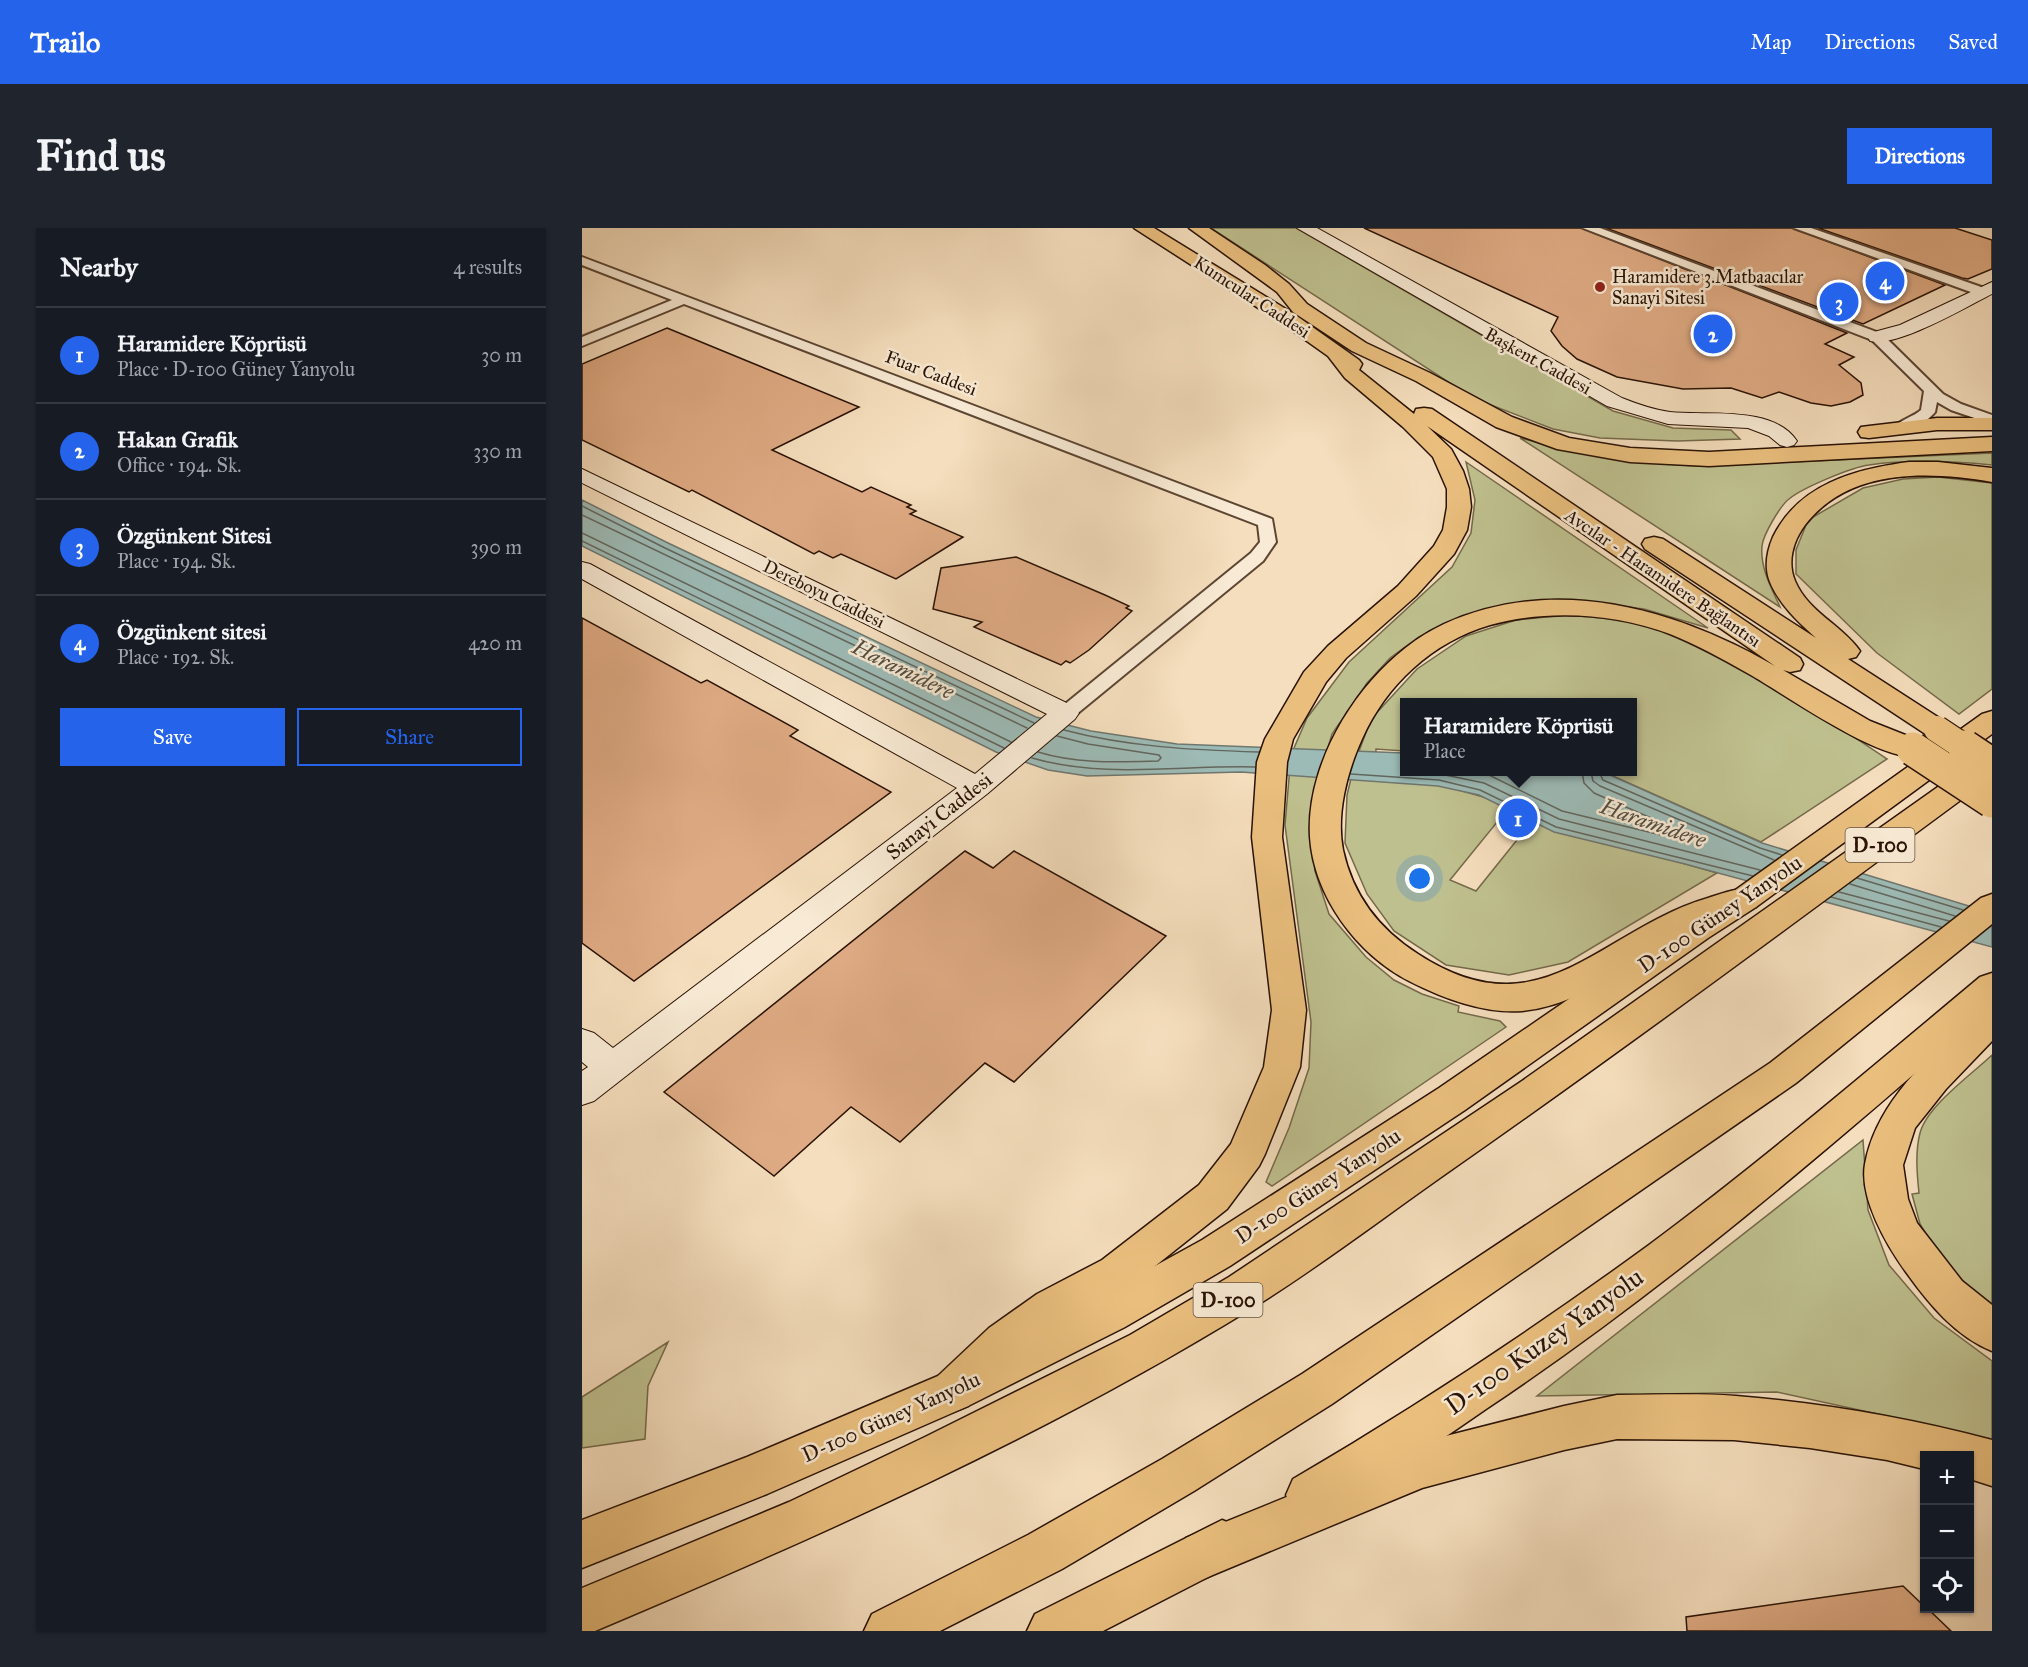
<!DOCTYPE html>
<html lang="en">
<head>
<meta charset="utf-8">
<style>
  :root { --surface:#171b24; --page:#20242c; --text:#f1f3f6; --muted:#9ea1a6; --line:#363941; --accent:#2563eb }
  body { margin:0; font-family:"IM FELL Great Primer",serif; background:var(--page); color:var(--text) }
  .controls { position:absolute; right:18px; bottom:18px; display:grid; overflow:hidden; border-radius:0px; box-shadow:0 2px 4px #0004 }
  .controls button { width:54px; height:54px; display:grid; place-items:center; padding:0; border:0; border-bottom:2px solid var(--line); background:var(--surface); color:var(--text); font:30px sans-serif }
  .you { position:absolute; left:838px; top:651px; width:21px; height:21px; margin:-15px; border:4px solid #fff; border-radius:50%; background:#1a73e8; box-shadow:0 0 0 9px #1a73e833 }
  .badge { display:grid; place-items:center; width:39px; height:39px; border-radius:50%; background:var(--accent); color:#fff; font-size:20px; font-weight:700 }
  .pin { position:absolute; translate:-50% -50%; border:3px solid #fff; box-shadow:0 2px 6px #0006 }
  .popup { position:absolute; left:818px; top:470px; width:237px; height:78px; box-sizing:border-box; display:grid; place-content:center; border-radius:0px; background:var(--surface); filter:drop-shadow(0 2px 4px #0005); font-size:20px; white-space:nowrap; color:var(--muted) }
  .popup b { font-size:22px; color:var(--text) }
  .popup::after { content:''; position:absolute; left:50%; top:100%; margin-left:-12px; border:12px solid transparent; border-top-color:var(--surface) }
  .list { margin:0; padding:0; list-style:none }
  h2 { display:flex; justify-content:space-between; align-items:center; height:78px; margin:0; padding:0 24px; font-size:26px }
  h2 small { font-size:20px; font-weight:400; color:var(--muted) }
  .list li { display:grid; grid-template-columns:39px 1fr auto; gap:18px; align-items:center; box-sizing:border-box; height:96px; padding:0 24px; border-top:2px solid var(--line) }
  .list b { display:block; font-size:22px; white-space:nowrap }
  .list p { margin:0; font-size:20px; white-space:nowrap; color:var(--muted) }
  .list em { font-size:20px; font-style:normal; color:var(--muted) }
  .actions { display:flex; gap:12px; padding:18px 24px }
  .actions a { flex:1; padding:14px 0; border:2px solid var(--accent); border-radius:0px; text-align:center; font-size:21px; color:var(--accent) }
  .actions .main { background:var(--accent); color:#fff }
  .icon { flex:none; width:33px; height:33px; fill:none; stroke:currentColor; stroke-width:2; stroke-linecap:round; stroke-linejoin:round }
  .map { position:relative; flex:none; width:1410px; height:1403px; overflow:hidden; border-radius:0px }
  header { display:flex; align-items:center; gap:36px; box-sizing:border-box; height:84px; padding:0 30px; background:var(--accent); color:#fff }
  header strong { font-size:28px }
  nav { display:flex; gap:33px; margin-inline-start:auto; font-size:21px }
  .intro { display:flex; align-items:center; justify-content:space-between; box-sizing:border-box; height:144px; padding:0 36px }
  h1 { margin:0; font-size:42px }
  .button { padding:15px 27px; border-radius:0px; background:var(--accent); color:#fff; font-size:21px; font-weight:700 }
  main { display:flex; gap:36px; padding:0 36px }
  aside { flex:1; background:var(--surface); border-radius:0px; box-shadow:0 2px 4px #0004 }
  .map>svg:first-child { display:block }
  .green { fill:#bfc08f; stroke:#74694a; stroke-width:1.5 }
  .water { fill:#9dbbb6; stroke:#6f776f; stroke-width:1.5 }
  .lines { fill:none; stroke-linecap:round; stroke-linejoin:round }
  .shore { stroke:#63665e; stroke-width:1.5 }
  .building { fill:#dfab84; stroke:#291205; stroke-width:1.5 }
  .street-casing { stroke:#5c4533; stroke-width:4 }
  .secondary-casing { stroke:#291205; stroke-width:2 }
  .primary-casing { stroke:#291205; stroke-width:3 }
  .highway-casing { stroke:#291205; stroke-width:3 }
  .street { fill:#f8ead4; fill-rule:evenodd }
  .secondary { fill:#f8ead4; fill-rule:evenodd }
  .primary { fill:#eabf7e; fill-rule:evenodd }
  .highway { fill:#eabf7e; fill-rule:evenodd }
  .highway-bridge-far1-casing { stroke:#291205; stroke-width:28; stroke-linecap:butt }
  .highway-bridge-casing { stroke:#291205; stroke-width:36; stroke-linecap:butt }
  .highway-bridge-far1 { stroke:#eabf7e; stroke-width:26 }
  .highway-bridge { stroke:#eabf7e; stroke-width:33 }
  .poi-dot { fill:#8f2418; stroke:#f8ead4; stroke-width:2 }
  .labels { text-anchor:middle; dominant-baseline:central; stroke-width:5; stroke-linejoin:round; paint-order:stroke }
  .far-poi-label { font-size:18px; fill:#291205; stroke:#f8ead4; text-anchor:start }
  .far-street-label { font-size:18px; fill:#291205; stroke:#f8ead4 }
  .shield { fill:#f8ead4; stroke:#675343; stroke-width:1.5 }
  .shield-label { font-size:20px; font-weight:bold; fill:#291205 }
  .street-label { font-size:21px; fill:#291205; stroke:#f8ead4 }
  .water-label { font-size:22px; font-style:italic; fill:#524d43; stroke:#f8ead4 }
  .near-street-label { font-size:26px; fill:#291205; stroke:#f8ead4 }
</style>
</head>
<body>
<header>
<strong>Trailo</strong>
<nav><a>Map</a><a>Directions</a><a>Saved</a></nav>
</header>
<div class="intro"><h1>Find us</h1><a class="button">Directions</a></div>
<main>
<aside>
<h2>Nearby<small>4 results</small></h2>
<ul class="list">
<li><span class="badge">1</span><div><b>Haramidere Köprüsü</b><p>Place · D-100 Güney Yanyolu</p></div><em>30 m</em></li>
<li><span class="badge">2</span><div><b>Hakan Grafik</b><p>Office · 194. Sk.</p></div><em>330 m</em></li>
<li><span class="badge">3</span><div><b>Özgünkent Sitesi</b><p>Place · 194. Sk.</p></div><em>390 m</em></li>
<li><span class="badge">4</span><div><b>Özgünkent sitesi</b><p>Place · 192. Sk.</p></div><em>420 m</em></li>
</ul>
<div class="actions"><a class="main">Save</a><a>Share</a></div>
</aside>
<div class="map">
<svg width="1410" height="1403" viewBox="0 0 1410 1403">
  <rect width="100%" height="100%" fill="#f5debd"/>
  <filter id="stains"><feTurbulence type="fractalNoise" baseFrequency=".00333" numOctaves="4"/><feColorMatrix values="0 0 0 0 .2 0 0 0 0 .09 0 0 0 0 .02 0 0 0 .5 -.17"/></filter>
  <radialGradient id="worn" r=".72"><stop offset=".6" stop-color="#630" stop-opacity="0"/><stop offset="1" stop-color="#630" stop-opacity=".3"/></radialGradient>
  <path class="green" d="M 629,0 L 714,0 L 1031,183 L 1091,200 L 1149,202 L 1158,211 L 1095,213 L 1018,210 L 971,201 L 891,170 Z
    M 938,210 C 997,226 1056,236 1118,238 L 1410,225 L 1410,237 C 1370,233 1327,231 1287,237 C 1270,239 1220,260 1207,271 C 1198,278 1181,307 1180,318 C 1178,340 1189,359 1198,379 Z
    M 884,234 L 1126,400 L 1062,381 L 1027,377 L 957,373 L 898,384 L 866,394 L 837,409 L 808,430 L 785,455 L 750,506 L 736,552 L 731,589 L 733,643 L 747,686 L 784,729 L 812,752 L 840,766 L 877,778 L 876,784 L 918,793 L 924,799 L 690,958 L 684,954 L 707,900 L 727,840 L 729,794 L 703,597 L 709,527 L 725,490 L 767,434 L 870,339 L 889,305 L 893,272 Z
    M 1356,249 L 1410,255 L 1410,461 L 1377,486 L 1295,425 L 1214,346 L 1214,322 L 1226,292 L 1281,260 L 1321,251 Z
    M 984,387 C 1008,389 1033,390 1056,396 C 1148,420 1227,480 1305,531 L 1179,614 L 1031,548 L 990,544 L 1050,544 L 1050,474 L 822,474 L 822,523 L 794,521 L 793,549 L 856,556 L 929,577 L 868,652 L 894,663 L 951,592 L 1135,645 L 986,734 L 927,747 L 864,737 L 812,703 L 785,666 L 763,615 L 765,567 L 773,534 L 789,491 L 835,441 L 884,408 L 934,392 Z
    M 1410,827 L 1410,1082 L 1358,1030 L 1338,996 L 1330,966 L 1337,965 C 1335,946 1333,924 1338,905 C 1345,878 1389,847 1410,827 Z
    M 1281,912 L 1286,982 L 1307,1037 L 1352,1090 L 1410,1133 L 1410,1211 L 1195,1164 L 955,1168 Z
    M 86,1114 L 66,1158 L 63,1211 L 0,1220 L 0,1169 Z"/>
  <path class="water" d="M 0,272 L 86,315 L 454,489 L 509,503 L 595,516 L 822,525 L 822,544 L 1010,544 L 1028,547 L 1180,615 L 1410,685 L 1410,719 L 1103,636 L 972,604 L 897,567 L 856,558 L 659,544 L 505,548 L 466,542 L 414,524 L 0,318 Z"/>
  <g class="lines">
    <path class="shore" d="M 0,278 L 83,320 L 452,495
      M 0,287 L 445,500
      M 0,305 L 429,514
      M 0,313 L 422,520
      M 482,502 C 546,519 611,522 677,524
      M 456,524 C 495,536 535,534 576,533 L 579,530 L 577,527 L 506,516 L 475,508
      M 450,530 C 523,551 598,537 673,539
      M 849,544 L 902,555 L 977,591 L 1178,642
      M 894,544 L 907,547 L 980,583 L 1108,614 L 1111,612 L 1110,608 L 1012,565 L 1002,555 L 1000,544
      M 1009,544 L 1011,553 L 1018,558 L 1192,632
      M 1017,544 L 1021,552 L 1178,620 L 1200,627
      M 769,546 L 857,552 L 898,562 L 974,599 L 1171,648
      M 1275,650 L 1381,682
      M 1268,656 L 1373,688
      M 1257,664 L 1367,693
      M 1249,669 L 1359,699"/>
  </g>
  <path class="building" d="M 782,0 L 999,0 L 1265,105 L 1243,116 L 1272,129 L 1257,137 L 1279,155 L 1281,167 L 1268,174 L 1249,178 L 1229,175 L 1197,164 L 1180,170 L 1149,160 L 1101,161 L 1035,149 L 995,131 L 980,118 L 969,103 L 976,89 Z
    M 1024,0 L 1210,0 L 1363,57 L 1281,96 Z
    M 1236,0 L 1373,0 L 1410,12 L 1410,41 L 1386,51 L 1380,50 Z
    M 85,100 L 277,179 L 190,222 L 280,264 L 289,259 L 329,277 L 325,279 L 334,283 L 328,286 L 381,309 L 314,351 L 259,326 L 251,330 L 237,323 L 232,326 L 110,262 L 107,264 L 0,212 L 0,136 Z
    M 434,329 L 523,367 L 547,378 L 544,380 L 550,383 L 507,422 L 488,435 L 484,433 L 479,437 L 392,399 L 400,394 L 351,381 L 359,340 Z
    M 0,390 L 119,455 L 125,452 L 216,502 L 208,508 L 309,564 L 52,753 L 0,715 Z
    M 383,623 L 411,640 L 432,623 L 584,708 L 432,854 L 403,835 L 318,914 L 269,879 L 192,948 L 82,864 Z
    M 1321,1358 L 1342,1378 L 1342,1380 L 1345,1380 L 1369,1403 L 1105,1403 L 1104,1389 Z"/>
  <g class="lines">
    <g class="street-casing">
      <path id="street" d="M 1001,0 L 1018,0 L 1300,106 L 1361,166 L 1379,176 L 1410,187 L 1410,196 L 1369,182 L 1355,174 L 1353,184 C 1345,194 1327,205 1314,202 L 1312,199 C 1318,192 1331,189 1339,182 L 1342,163 L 1290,112 Z
        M 1212,0 L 1229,0 L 1405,61 L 1407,64 L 1405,67 L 1397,67 Z
        M 0,29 L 690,291 L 694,314 L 681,333 L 491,489 L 477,489 L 474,485 L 477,481 L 669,325 L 678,314 L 676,297 L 102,76 L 0,118 L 0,109 L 90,72 L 0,37 Z"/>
    </g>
    <g class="secondary-casing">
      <path id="secondary" d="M 715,0 L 735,0 L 1040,170 C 1055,176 1072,182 1088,184 C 1126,188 1191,177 1215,213 L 1212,217 L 1205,219 L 1198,217 L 1187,208 L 1166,200 L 1086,196 L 1025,178 Z
        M 1410,54 L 1410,66 C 1384,79 1315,120 1288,113 L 1286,109 L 1288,105 L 1318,97 Z
        M 0,241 L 493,479 L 497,485 L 493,491 L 405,566 L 12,873 L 0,877 L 0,843 L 6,839 L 0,834 L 0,801 L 12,805 L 31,820 L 375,560 L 0,351 L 0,334 L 8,336 L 393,546 L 465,486 L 0,255 Z"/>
    </g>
    <g class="primary-casing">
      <path id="primary" d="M 1410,483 L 1410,506 L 1174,679 L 1126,710 L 883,882 L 648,1038 L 543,1099 L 386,1178 L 185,1266 L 0,1340 L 0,1292 L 165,1229 L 356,1148 L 513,1071 L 620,1012 L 857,860 L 1102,692 L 1152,663 L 1400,486 Z
        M 1410,745 L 1410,778 C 1248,920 1084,1061 904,1181 C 867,1207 829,1232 790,1255 C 770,1267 749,1281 727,1290 L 711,1283 L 704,1267 L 711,1251 C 834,1179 952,1101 1067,1017 C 1181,932 1289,840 1398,749 Z
        M 640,1292 L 657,1299 L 664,1316 L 657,1333 L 521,1403 L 445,1403 L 453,1386 Z"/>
    </g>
    <g class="highway-casing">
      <path id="highway" d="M 552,0 L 572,0 L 712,86 L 777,132 L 780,136 L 777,142 L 832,186 L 834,181 L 842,180 L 850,181 L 1218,430 L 1221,436 L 1218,442 L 1208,444 L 1201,442 L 1288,493 L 1341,514 L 1345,521 L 1341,528 C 1302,538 1203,466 1167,446 C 1141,431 1115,417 1088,406 C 1032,385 965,381 908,397 C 850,414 804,457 780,511 C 765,544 754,586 761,622 C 771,668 797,701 836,726 C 960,807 1017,702 1126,670 C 1142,665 1158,658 1174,663 L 1179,671 L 1174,679 C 1154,686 1132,690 1113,700 C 1056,729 1006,776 940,783 C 902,786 860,770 827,753 C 775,726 732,669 728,609 C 723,527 788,430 862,396 C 973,346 1092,380 1193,438 L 845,198 L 869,221 L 881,243 L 887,261 L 889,279 L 885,302 L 872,326 L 834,368 L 764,430 L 744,454 L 711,511 L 705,534 L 700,609 L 724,782 L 718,839 L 683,926 L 677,938 L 645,981 L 548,1058 L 485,1094 L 437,1128 L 386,1178 L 371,1184 L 356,1178 L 349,1163 L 356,1148 L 407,1100 L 455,1066 L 520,1032 L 617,957 L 649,916 L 682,839 L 690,782 L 670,609 L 675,534 L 683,511 L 722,444 L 746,418 L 816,358 L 852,318 L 861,302 L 865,279 L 865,261 L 851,229 L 821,199 L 763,150 L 746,128 L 698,94 Z
        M 607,0 L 627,0 L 683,37 L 707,56 L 725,76 L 784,115 L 848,145 L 930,189 L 987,210 L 1048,220 L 1127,224 L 1410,209 L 1410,223 L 1127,238 L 1048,234 L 975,221 L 914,199 L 834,153 L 770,123 L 711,84 L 695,64 Z
        M 1355,190 L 1410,190 L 1410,202 L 1355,202 L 1287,210 L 1279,209 L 1276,204 L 1279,199 L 1287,198 Z
        M 1327,234 L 1356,234 L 1410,240 L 1410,254 C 1345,243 1267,240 1223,297 C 1211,313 1205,334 1213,353 C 1226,384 1260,397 1278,423 L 1274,429 L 1266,431 L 1365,495 L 1369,501 L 1365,507 L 1355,510 L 1345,507 L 1063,321 L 1060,316 L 1063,311 L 1072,309 L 1081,311 L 1234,410 C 1216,394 1197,376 1188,354 C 1182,339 1185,323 1191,309 C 1217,256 1273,241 1327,234 Z
        M 1404,529 L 1410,531 L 1410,549 C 1228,683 1047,818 862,947 C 799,991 737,1039 672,1079 C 463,1208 238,1308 13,1403 L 0,1403 L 0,1360 L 207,1274 L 343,1209 L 548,1107 L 647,1049 L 940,853 L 1394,532 Z
        M 1410,666 L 1410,696 L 1214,855 L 750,1176 L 612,1263 L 480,1341 L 358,1403 L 282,1403 L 290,1386 L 446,1307 L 580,1231 L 720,1146 L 1188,835 L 1399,670 Z
        M 1410,776 L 1410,813 L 1364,861 L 1333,900 L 1321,937 L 1326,971 L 1335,995 L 1380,1053 L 1410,1077 L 1410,1123 C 1373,1108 1347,1076 1324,1044 C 1305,1018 1277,970 1283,936 C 1295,870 1353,825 1398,780 Z
        M 1035,1167 C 1074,1167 1115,1165 1154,1168 C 1240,1175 1327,1190 1410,1212 L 1410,1258 L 1388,1251 L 1388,1228 L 1342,1228 L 1342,1241 L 1305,1232 L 1228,1220 L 1152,1212 L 1035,1211 L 982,1222 L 840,1260 L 621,1351 L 604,1344 L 597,1327 L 604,1310 L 840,1214 L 982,1178 Z"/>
    </g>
    <use href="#street" class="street"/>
    <use href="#secondary" class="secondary"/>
    <use href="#primary" class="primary"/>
    <use href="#highway" class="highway"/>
    <g class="highway-bridge-far1-casing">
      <path id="highway-bridge-far1" d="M 1355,501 L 1385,521"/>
    </g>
    <g class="highway-bridge-casing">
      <path id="highway-bridge" d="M 1383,519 L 1410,537
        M 1331,521 L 1410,573"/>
    </g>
    <use href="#highway-bridge-far1" class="highway-bridge-far1"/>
    <use href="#highway-bridge" class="highway-bridge"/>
  </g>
  <circle class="poi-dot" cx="1018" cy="59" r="6"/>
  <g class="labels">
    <g class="far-poi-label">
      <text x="1030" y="49">Haramidere 3.Matbaacılar<tspan x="1030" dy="21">Sanayi Sitesi</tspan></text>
    </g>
    <g class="far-street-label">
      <text transform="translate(670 69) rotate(33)">Kumcular Caddesi</text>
      <text transform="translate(956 133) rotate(29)">Başkent Caddesi</text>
      <text transform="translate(349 145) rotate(21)">Fuar Caddesi</text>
      <text transform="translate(1081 350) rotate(34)">Avcılar - Haramidere Bağlantısı</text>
      <text transform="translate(242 366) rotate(26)">Dereboyu Caddesi</text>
    </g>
    <g class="shield">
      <rect x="1263.5" y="600" width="69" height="34" rx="4.5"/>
      <rect x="611.5" y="1055" width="69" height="34" rx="4.5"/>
    </g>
    <g class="shield-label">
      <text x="1298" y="617">D-100</text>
      <text x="646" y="1072">D-100</text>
    </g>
    <g class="street-label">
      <text transform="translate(357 588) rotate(-38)">Sanayi Caddesi</text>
      <text transform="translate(1138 686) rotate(-34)">D-100 Güney Yanyolu</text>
      <text transform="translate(736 958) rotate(-33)">D-100 Güney Yanyolu</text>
      <text transform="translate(309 1189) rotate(-24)">D-100 Güney Yanyolu</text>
    </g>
    <g class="water-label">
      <text transform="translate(321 441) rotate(26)">Haramidere</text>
      <text transform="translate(1071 595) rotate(19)">Haramidere</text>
    </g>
    <g class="near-street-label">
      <text transform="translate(962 1113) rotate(-35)">D-100 Kuzey Yanyolu</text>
    </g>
  </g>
  <rect width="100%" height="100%" filter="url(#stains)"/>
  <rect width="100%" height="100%" fill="url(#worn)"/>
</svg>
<div class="controls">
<button>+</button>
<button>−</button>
<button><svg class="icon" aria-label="locate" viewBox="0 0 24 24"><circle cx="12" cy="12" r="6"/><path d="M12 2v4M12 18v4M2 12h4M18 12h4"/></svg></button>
</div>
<div class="you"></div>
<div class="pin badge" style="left:936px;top:590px">1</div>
<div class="popup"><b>Haramidere Köprüsü</b>Place</div>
<div class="pin badge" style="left:1131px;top:106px">2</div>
<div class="pin badge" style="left:1257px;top:74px">3</div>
<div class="pin badge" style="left:1303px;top:53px">4</div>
</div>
</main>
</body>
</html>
